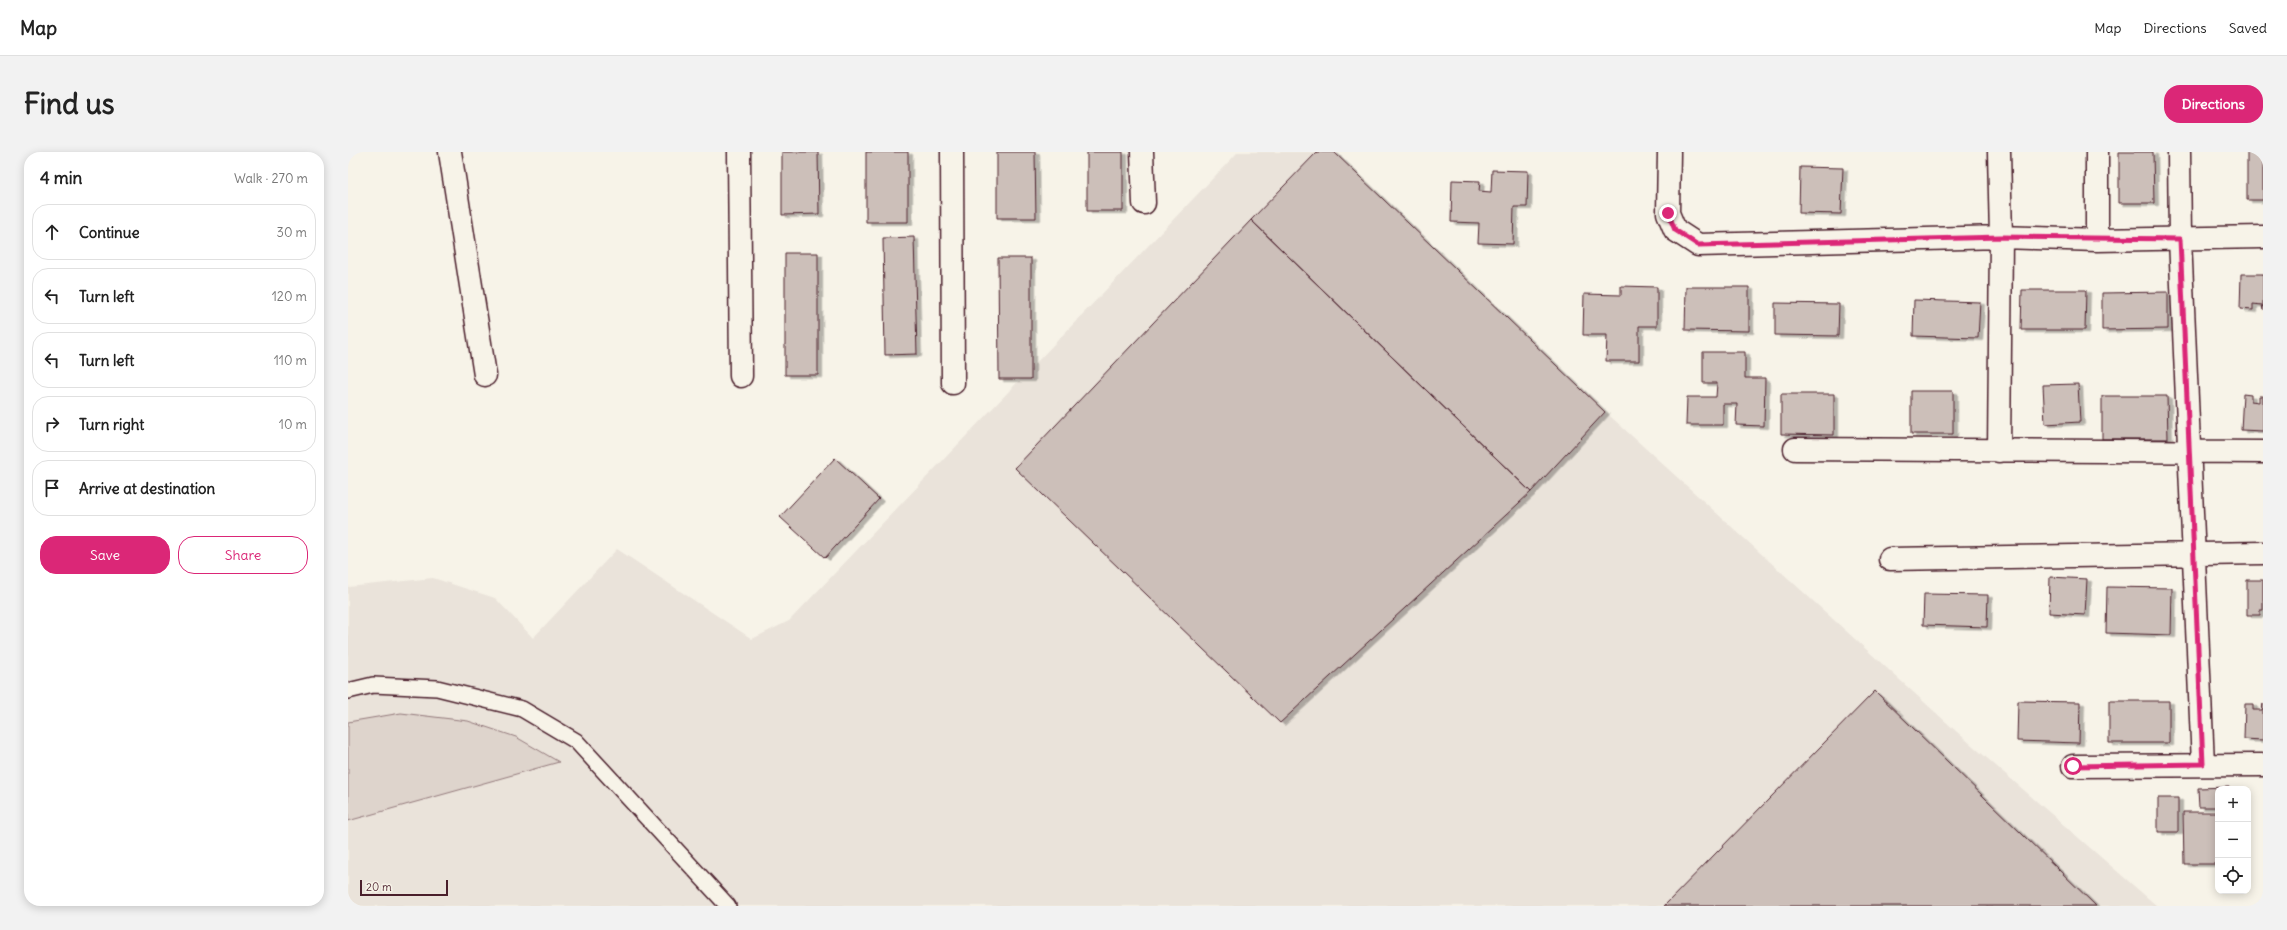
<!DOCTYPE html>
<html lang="en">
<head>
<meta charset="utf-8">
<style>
  :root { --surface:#fff; --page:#f2f2f2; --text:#222; --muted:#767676; --line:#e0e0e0; --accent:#db2777 }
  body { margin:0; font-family:Delius,sans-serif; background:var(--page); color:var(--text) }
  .controls { position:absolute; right:12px; bottom:12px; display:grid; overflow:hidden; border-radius:8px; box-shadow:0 2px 10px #0003 }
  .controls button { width:36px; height:36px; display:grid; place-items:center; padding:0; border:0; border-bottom:1px solid var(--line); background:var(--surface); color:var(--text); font:20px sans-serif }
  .scale { position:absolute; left:12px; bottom:10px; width:88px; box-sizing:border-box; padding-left:4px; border:2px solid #4a1f2b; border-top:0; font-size:11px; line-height:14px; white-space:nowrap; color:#4a1f2b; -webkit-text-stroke:3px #f7f3e8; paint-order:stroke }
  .stop { position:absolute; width:12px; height:12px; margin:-9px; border:3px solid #db2777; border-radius:50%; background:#fff }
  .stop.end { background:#db2777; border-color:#fff; box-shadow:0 1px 4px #0008 }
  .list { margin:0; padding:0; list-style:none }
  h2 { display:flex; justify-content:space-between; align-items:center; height:52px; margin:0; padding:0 16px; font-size:17px }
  h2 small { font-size:13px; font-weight:400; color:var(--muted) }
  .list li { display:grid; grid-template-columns:26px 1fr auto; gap:12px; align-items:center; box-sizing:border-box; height:56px; margin:0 8px 8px; padding:0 8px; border:1px solid var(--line); border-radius:16px }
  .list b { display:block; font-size:15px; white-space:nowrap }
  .list em { font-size:13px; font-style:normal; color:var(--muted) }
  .actions { display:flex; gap:8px; padding:12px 16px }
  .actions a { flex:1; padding:9px 0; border:1px solid var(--accent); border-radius:16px; text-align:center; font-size:14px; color:var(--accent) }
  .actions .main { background:var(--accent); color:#fff }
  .icon { flex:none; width:22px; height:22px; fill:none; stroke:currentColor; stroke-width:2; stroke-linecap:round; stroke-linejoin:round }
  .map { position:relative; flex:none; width:1915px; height:754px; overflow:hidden; border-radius:16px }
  header { display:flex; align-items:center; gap:24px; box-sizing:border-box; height:56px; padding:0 20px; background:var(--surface); border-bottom:1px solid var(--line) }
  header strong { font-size:19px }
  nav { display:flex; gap:22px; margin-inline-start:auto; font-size:14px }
  .intro { display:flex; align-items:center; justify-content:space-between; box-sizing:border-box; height:96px; padding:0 24px }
  h1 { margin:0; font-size:28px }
  .button { padding:10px 18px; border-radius:16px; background:var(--accent); color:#fff; font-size:14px; font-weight:700 }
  main { display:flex; gap:24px; padding:0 24px }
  aside { flex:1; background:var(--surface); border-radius:16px; box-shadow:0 2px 10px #0003 }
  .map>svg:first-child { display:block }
  .built { fill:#eae3da }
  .green { fill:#ded4cc; stroke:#947a7c }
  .building { fill:#ccbfb9; stroke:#4a1f2b; filter:url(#shadow) }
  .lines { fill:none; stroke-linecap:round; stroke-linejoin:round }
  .lane-casing { stroke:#4a1f2b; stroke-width:18 }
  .street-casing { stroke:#4a1f2b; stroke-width:25 }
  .lane { stroke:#f7f3e8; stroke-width:15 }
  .street { stroke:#f7f3e8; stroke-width:22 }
  .route { stroke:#db2777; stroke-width:5 }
</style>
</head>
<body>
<header>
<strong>Map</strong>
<nav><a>Map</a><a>Directions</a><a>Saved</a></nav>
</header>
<div class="intro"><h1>Find us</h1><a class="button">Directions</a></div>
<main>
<aside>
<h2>4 min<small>Walk · 270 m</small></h2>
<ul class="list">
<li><svg class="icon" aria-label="ahead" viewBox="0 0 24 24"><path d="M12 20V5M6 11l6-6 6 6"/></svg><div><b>Continue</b></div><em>30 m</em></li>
<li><svg class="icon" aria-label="left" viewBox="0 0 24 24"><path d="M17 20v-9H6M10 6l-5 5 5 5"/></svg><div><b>Turn left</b></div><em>120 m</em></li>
<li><svg class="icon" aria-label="left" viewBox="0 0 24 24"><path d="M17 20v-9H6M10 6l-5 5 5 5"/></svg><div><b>Turn left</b></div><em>110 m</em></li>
<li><svg class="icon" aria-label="right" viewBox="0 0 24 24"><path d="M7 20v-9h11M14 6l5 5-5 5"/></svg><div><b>Turn right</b></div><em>10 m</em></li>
<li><svg class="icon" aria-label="arrive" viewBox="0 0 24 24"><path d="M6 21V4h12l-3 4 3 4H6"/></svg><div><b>Arrive at destination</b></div></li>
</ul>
<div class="actions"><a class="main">Save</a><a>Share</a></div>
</aside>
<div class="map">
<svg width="1915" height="754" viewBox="0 0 1915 754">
  <defs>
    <filter id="shadow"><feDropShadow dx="4.5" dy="2.5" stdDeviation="0" flood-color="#0004"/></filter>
  </defs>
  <rect width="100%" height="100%" fill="#f7f3e8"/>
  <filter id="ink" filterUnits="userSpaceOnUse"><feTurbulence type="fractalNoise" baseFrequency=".025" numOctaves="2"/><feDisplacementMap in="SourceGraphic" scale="8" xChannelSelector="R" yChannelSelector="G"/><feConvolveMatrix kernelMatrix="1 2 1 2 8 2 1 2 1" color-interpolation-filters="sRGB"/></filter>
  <g filter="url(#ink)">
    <path class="built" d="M 890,0 L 972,0 L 1609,580 L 1809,754 L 0,754 L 0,435 L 85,426 L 147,446 L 185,486 L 269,397 L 404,487 L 441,469 Z"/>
    <path class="green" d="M 53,561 L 120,569 L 168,585 L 211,610 L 0,669 L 0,570 Z"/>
    <path class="building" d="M 434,0 L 470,0 L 471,62 L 434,63 Z
      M 518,0 L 560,0 L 560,70 L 518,70 Z
      M 649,0 L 687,0 L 688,66 L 649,66 Z
      M 739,0 L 775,0 L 775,59 L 739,59 Z
      M 969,0 L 986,0 L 1257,260 L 1183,340 L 903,68 Z
      M 1771,0 L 1805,0 L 1806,51 L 1771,51 Z
      M 1899,0 L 1915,0 L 1915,48 L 1899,48 Z
      M 1452,15 L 1495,16 L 1493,62 L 1451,61 Z
      M 1144,18 L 1180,19 L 1179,55 L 1166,55 L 1165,92 L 1130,91 L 1131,71 L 1103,70 L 1104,28 L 1132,29 L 1131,39 L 1143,40 Z
      M 903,68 L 1183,340 L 932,571 L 667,316 Z
      M 566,85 L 569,202 L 537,203 L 535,86 Z
      M 437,101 L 470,101 L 470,223 L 437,223 Z
      M 650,106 L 683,106 L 683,227 L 651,227 Z
      M 1893,122 L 1915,122 L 1915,158 L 1914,153 L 1905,152 L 1905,158 L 1892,157 Z
      M 1273,134 L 1309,135 L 1309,174 L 1291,174 L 1291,209 L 1258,209 L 1259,183 L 1235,183 L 1236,142 L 1273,143 Z
      M 1338,135 L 1401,135 L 1401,179 L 1337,178 Z
      M 1674,138 L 1738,138 L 1737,178 L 1673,178 Z
      M 1820,140 L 1820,177 L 1754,178 L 1754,141 Z
      M 1566,148 L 1632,150 L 1630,186 L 1565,184 Z
      M 1427,151 L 1491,152 L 1490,184 L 1427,183 Z
      M 1355,200 L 1397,200 L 1397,226 L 1417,226 L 1416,274 L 1388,273 L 1389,252 L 1375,252 L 1375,273 L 1338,273 L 1339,245 L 1368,245 L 1369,231 L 1355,231 Z
      M 1730,232 L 1732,270 L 1697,272 L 1695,233 Z
      M 1563,239 L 1605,239 L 1605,282 L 1563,282 Z
      M 1433,242 L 1486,242 L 1486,283 L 1433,282 Z
      M 1895,242 L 1903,243 L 1903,249 L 1911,250 L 1911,244 L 1915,244 L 1915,279 L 1893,278 Z
      M 1754,244 L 1819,244 L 1820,287 L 1754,287 Z
      M 487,306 L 531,347 L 477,406 L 432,365 Z
      M 1702,425 L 1739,427 L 1737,463 L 1701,461 Z
      M 1899,428 L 1915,428 L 1915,458 L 1912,458 L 1912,463 L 1899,463 Z
      M 1759,435 L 1824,436 L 1823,483 L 1758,481 Z
      M 1576,442 L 1640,443 L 1639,475 L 1575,473 Z
      M 1527,539 L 1748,754 L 1316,754 Z
      M 1670,549 L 1732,550 L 1731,591 L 1669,589 Z
      M 1761,549 L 1821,549 L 1821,591 L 1761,591 Z
      M 1897,552 L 1905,552 L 1905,558 L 1914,558 L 1915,552 L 1915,588 L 1896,587 Z
      M 1881,635 L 1881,637 L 1870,637 L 1870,655 L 1851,655 L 1850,636 Z
      M 1810,646 L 1830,646 L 1830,680 L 1810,680 Z
      M 1835,660 L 1870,660 L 1870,712 L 1836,712 Z"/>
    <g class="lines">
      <g class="lane-casing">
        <path id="lane" d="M 0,539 L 25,533 L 89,536 L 174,557 L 228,589 L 380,754"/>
      </g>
      <g class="street-casing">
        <path id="street" d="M 102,0 L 137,223
          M 391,0 L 393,224
          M 604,0 L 605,231
          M 794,0 L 796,51
          M 1321,0 L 1320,61 L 1327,78 L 1350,93 L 1653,85 L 1749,88 L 1915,85
          M 1749,0 L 1749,88
          M 1831,0 L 1832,87 L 1855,612
          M 1447,297 L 1915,300
          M 1651,299 L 1653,85 L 1651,0
          M 1542,407 L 1915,401
          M 1725,614 L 1915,613"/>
      </g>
      <use href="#lane" class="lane"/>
      <use href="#street" class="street"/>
    </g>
  </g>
  <g class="lines" filter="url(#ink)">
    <path class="route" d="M 1320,61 L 1327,78 L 1350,93 L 1653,85 L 1832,87 L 1855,612 L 1725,614"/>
  </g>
</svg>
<div class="controls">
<button>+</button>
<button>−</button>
<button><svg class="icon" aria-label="locate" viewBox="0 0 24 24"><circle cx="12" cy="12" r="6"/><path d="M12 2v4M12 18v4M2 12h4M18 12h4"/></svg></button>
</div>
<div class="scale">20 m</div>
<div class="stop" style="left:1725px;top:614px"></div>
<div class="stop end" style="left:1320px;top:61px"></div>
</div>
</main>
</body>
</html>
